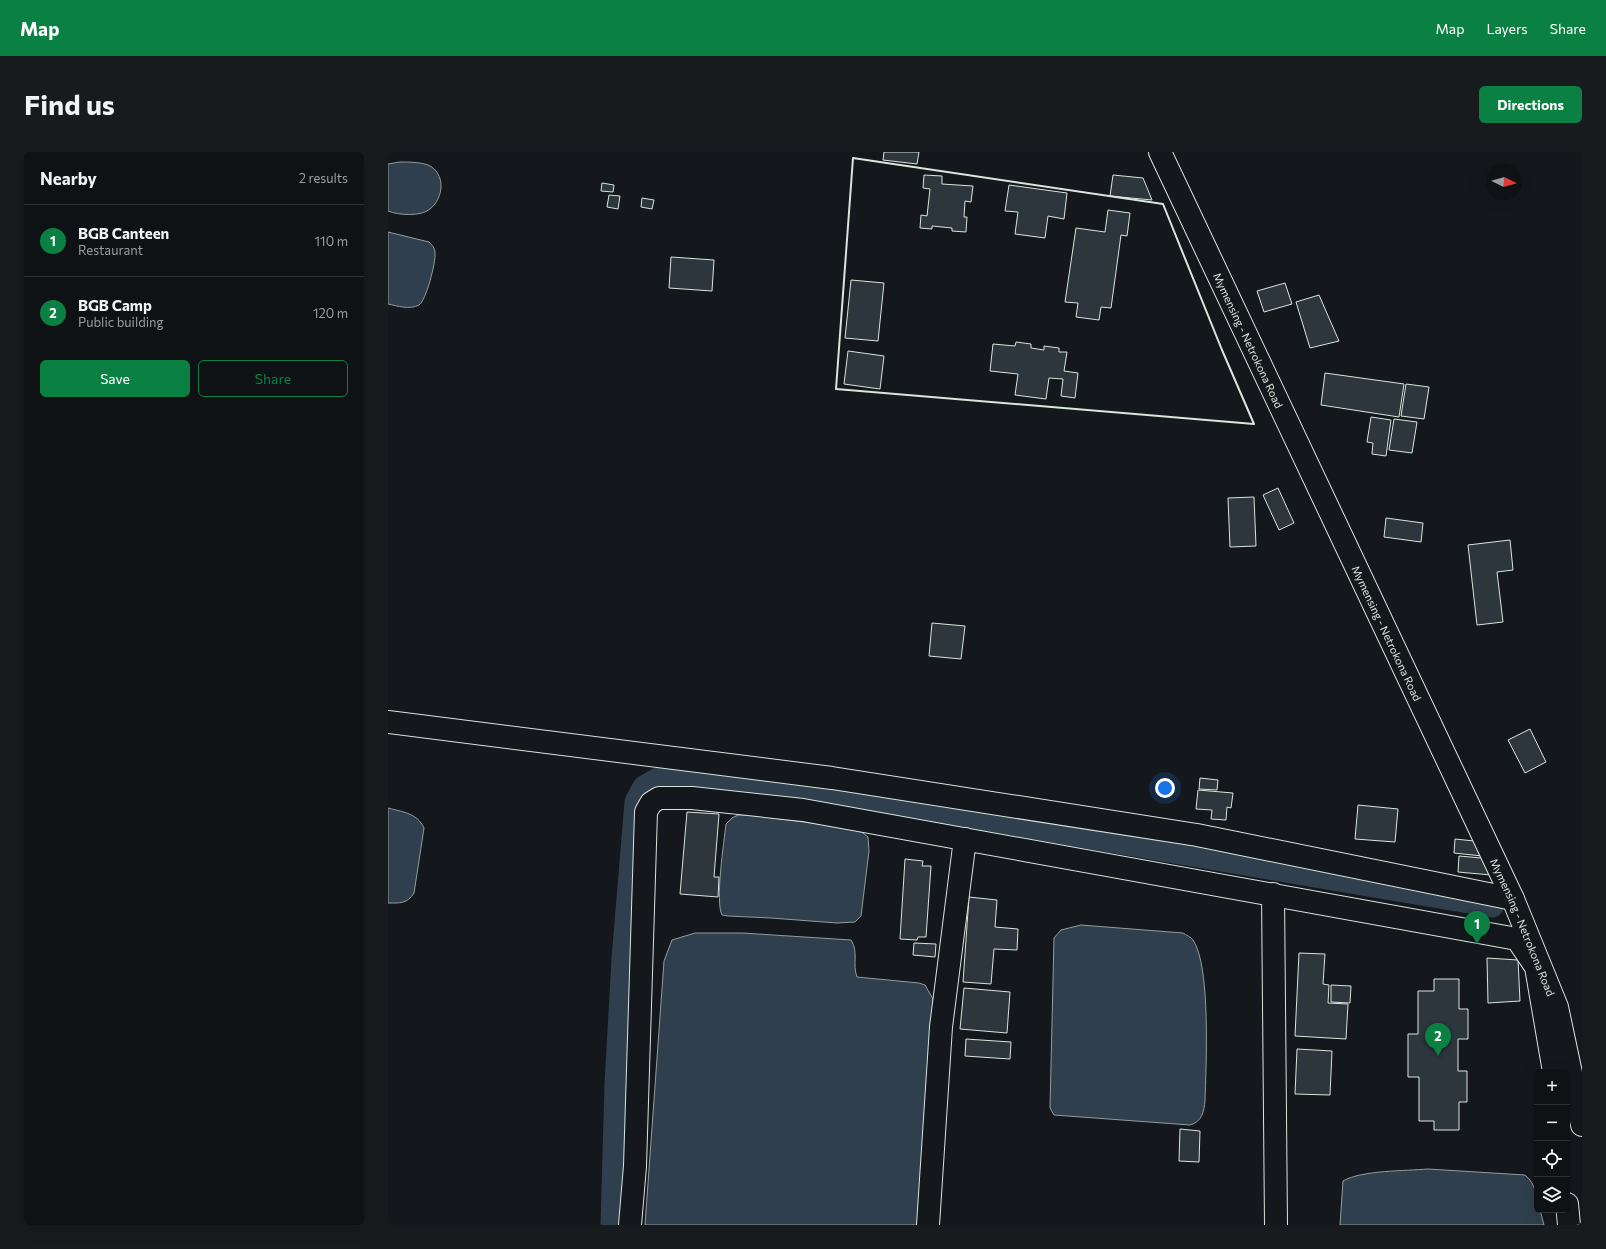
<!DOCTYPE html>
<html lang="en">
<head>
<meta charset="utf-8">
<style>
  :root { --surface:#0f1215; --page:#181b1e; --text:#f1f3f6; --muted:#9b9ea0; --line:#2f3234; --accent:#0b8043 }
  body { margin:0; font-family:Commissioner,sans-serif; background:var(--page); color:var(--text) }
  .controls { position:absolute; right:12px; bottom:12px; display:grid; overflow:hidden; border-radius:6px; box-shadow:0 4px 16px #0002 }
  .controls button { width:36px; height:36px; display:grid; place-items:center; padding:0; border:0; border-bottom:1px solid var(--line); background:var(--surface); color:var(--text); font:20px sans-serif }
  .compass { position:absolute; left:1098px; top:12px; width:36px; height:36px; border-radius:50%; background:var(--surface); box-shadow:0 4px 16px #0002; rotate:95deg }
  .you { position:absolute; left:777px; top:636px; width:14px; height:14px; margin:-10px; border:3px solid #fff; border-radius:50%; background:#1a73e8; box-shadow:0 0 0 6px #1a73e833 }
  .badge { display:grid; place-items:center; width:26px; height:26px; border-radius:50%; background:var(--accent); color:#fff; font-size:13px; font-weight:700 }
  .pin { position:absolute; translate:-50% -33px; filter:drop-shadow(0 1px 2px #0008) }
  .pin::after { content:''; position:absolute; top:21px; width:14px; height:12px; background:inherit; clip-path:polygon(0 0,100% 0,50% 100%) }
  .list { margin:0; padding:0; list-style:none }
  h2 { display:flex; justify-content:space-between; align-items:center; height:52px; margin:0; padding:0 16px; font-size:17px }
  h2 small { font-size:13px; font-weight:400; color:var(--muted) }
  .list li { display:grid; grid-template-columns:26px 1fr auto; gap:12px; align-items:center; box-sizing:border-box; height:72px; padding:0 16px; border-top:1px solid var(--line) }
  .list b { display:block; font-size:15px; white-space:nowrap }
  .list p { margin:0; font-size:13px; white-space:nowrap; color:var(--muted) }
  .list em { font-size:13px; font-style:normal; color:var(--muted) }
  .actions { display:flex; gap:8px; padding:12px 16px }
  .actions a { flex:1; padding:9px 0; border:1px solid var(--accent); border-radius:6px; text-align:center; font-size:14px; color:var(--accent) }
  .actions .main { background:var(--accent); color:#fff }
  .icon { flex:none; width:22px; height:22px; fill:none; stroke:currentColor; stroke-width:2; stroke-linecap:round; stroke-linejoin:round }
  .map { position:relative; flex:none; width:1194px; height:1073px; overflow:hidden; border-radius:6px }
  header { display:flex; align-items:center; gap:24px; box-sizing:border-box; height:56px; padding:0 20px; background:var(--accent); color:#fff }
  header strong { font-size:19px }
  nav { display:flex; gap:22px; margin-inline-start:auto; font-size:14px }
  .intro { display:flex; align-items:center; justify-content:space-between; box-sizing:border-box; height:96px; padding:0 24px }
  h1 { margin:0; font-size:28px }
  .button { padding:10px 18px; border-radius:6px; background:var(--accent); color:#fff; font-size:14px; font-weight:700 }
  main { display:flex; gap:24px; padding:0 24px }
  aside { flex:1; background:var(--surface); border-radius:6px; box-shadow:0 4px 16px #0002 }
  .map>svg:first-child { display:block }
  .water { fill:#2f3f4d; stroke:#939e99 }
  .lines { fill:none; stroke-linecap:round; stroke-linejoin:round }
  .canal { stroke:#2f3f4d; stroke-width:23 }
  .building { fill:#2c363c; stroke:#d8e6dc }
  .minor-casing { stroke:#d8e6dc; stroke-width:24 }
  .major-casing { stroke:#d8e6dc; stroke-width:24 }
  .minor { stroke:#14181c; stroke-width:22 }
  .major { stroke:#14181c; stroke-width:22 }
  .wall { stroke:#d8e6dc; stroke-width:2 }
  .labels { text-anchor:middle; dominant-baseline:central; stroke-width:3; stroke-linejoin:round; paint-order:stroke }
  .street-label { font-size:11px; fill:#d8e6dc; stroke:#14181c }
</style>
</head>
<body>
<header>
<strong>Map</strong>
<nav><a>Map</a><a>Layers</a><a>Share</a></nav>
</header>
<div class="intro"><h1>Find us</h1><a class="button">Directions</a></div>
<main>
<aside>
<h2>Nearby<small>2 results</small></h2>
<ul class="list">
<li><span class="badge">1</span><div><b>BGB Canteen</b><p>Restaurant</p></div><em>110 m</em></li>
<li><span class="badge">2</span><div><b>BGB Camp</b><p>Public building</p></div><em>120 m</em></li>
</ul>
<div class="actions"><a class="main">Save</a><a>Share</a></div>
</aside>
<div class="map">
<svg width="1194" height="1073" viewBox="0 0 1194 1073">
  <rect width="100%" height="100%" fill="#14181c"/>
  <path class="water" d="M 12,10 C 20,10 32,10 40,13 C 58,21 56,46 42,57 C 33,65 10,63 0,59 L 0,12 Z
    M 0,80 L 41,90 C 44,93 47,96 47,101 C 48,110 38,149 31,153 C 22,158 9,154 0,152 Z
    M 0,656 C 15,660 29,661 36,676 L 26,741 C 19,752 12,751 0,751 Z
    M 350,663 L 361,663 L 470,677 L 480,685 L 481,699 L 473,764 L 467,770 L 449,771 L 383,766 L 340,764 L 334,763 C 327,750 336,689 338,672 L 344,666 Z
    M 693,773 L 795,781 C 798,783 803,785 805,788 C 823,814 818,915 817,949 C 816,959 814,970 802,973 L 666,963 L 662,956 L 666,786 L 673,778 Z
    M 307,781 L 354,781 L 463,788 C 471,800 464,812 469,825 L 531,831 L 537,833 L 545,847 L 530,1073 L 257,1073 L 276,809 L 284,788 Z
    M 1040,1017 L 1137,1023 C 1148,1032 1149,1044 1149,1058 L 1152,1058 L 1156,1073 L 952,1073 L 955,1029 C 974,1018 1018,1019 1040,1017 Z"/>
  <g class="lines">
    <path class="canal" d="M 224,1073 L 228,932 L 235,807 L 248,650 L 256,635 L 270,627 L 295,626 L 575,664 L 1104,754"/>
  </g>
  <path class="building" d="M 496,0 L 531,0 L 529,12 L 495,8 Z
    M 536,23 L 554,24 L 554,32 L 585,34 L 583,50 L 577,49 L 576,65 L 579,65 L 578,80 L 564,79 L 564,76 L 544,74 L 544,77 L 532,76 L 533,63 L 539,64 L 542,37 L 535,36 Z
    M 725,23 L 755,26 L 764,48 L 722,44 Z
    M 214,31 L 226,33 L 225,40 L 213,39 Z
    M 621,33 L 679,41 L 676,67 L 660,64 L 657,86 L 627,82 L 630,60 L 617,59 Z
    M 221,43 L 232,44 L 230,57 L 219,55 Z
    M 254,46 L 266,48 L 264,57 L 253,55 Z
    M 720,58 L 742,61 L 739,84 L 733,83 L 723,156 L 713,155 L 711,168 L 688,165 L 690,151 L 677,150 L 688,76 L 717,80 Z
    M 283,105 L 326,108 L 324,139 L 281,136 Z
    M 463,128 L 496,131 L 490,189 L 457,186 Z
    M 897,131 L 904,152 L 876,160 L 869,139 Z
    M 931,143 L 951,189 L 922,196 L 908,150 Z
    M 628,190 L 643,192 L 643,196 L 656,198 L 656,194 L 671,196 L 671,200 L 679,200 L 676,219 L 690,221 L 687,246 L 673,244 L 675,227 L 661,226 L 658,247 L 627,243 L 630,222 L 602,219 L 605,192 L 627,194 Z
    M 460,199 L 496,204 L 492,237 L 456,232 Z
    M 937,221 L 1016,232 L 1011,265 L 933,253 Z
    M 1018,232 L 1041,235 L 1036,267 L 1013,264 Z
    M 983,265 L 1003,268 L 998,304 L 984,302 L 985,291 L 979,290 Z
    M 1006,267 L 1029,270 L 1024,301 L 1001,298 Z
    M 890,336 L 906,371 L 891,378 L 875,343 Z
    M 866,345 L 868,394 L 842,395 L 840,346 Z
    M 998,366 L 1035,371 L 1033,390 L 996,385 Z
    M 1122,388 L 1125,418 L 1109,420 L 1115,470 L 1089,473 L 1080,393 Z
    M 544,471 L 577,474 L 573,507 L 541,504 Z
    M 1142,577 L 1158,610 L 1137,621 L 1120,588 Z
    M 812,626 L 830,628 L 829,638 L 811,637 Z
    M 810,638 L 845,641 L 843,656 L 839,655 L 838,668 L 823,667 L 824,658 L 808,657 Z
    M 970,653 L 1010,657 L 1007,690 L 967,687 Z
    M 299,660 L 331,662 L 326,725 L 331,725 L 330,745 L 292,742 Z
    M 1067,687 L 1096,690 L 1094,704 L 1066,701 Z
    M 1071,704 L 1105,707 L 1103,723 L 1070,720 Z
    M 517,707 L 535,709 L 534,714 L 543,714 L 538,785 L 530,785 L 529,788 L 512,787 Z
    M 581,745 L 609,748 L 607,775 L 630,777 L 629,798 L 606,797 L 603,832 L 575,830 Z
    M 526,791 L 548,792 L 547,805 L 525,803 Z
    M 911,801 L 937,802 L 935,832 L 941,833 L 940,851 L 960,852 L 958,887 L 907,884 Z
    M 1099,806 L 1130,808 L 1132,849 L 1100,851 Z
    M 1046,827 L 1071,827 L 1071,857 L 1080,857 L 1080,887 L 1070,887 L 1070,919 L 1079,919 L 1079,950 L 1071,950 L 1071,978 L 1046,978 L 1046,969 L 1031,969 L 1031,925 L 1020,925 L 1020,882 L 1030,882 L 1030,839 L 1046,839 Z
    M 943,833 L 963,834 L 962,851 L 943,850 Z
    M 576,836 L 622,840 L 619,881 L 572,877 Z
    M 578,887 L 623,890 L 622,907 L 577,904 Z
    M 909,897 L 944,899 L 942,943 L 907,942 Z
    M 792,977 L 812,979 L 811,1010 L 791,1009 Z"/>
  <g class="lines">
    <g class="minor-casing">
      <path id="minor" d="M 0,570 L 444,626 L 809,683 L 1125,747
        M 885,742 L 888,1073
        M 1179,1052 L 1181,1073
        M 242,1073 L 247,1014 L 258,660 L 263,651 L 271,646 L 304,646 L 415,658 L 1129,787 L 1148,815 L 1166,920
        M 540,1073 L 553,875 L 577,687"/>
    </g>
    <g class="major-casing">
      <g id="major">
        <path id="s1" d="M 772,0 L 1125,747 L 1169,855 L 1194,973"/>
      </g>
    </g>
    <use href="#minor" class="minor"/>
    <use href="#major" class="major"/>
    <path class="wall" d="M 465,6 L 775,52 L 834,198 L 866,272 L 448,237 Z"/>
  </g>
  <g class="labels">
    <g class="street-label">
      <text stroke="none"><textPath href="#s1" startOffset="208">Mymensing - Netrokona Road</textPath></text>
      <text stroke="none"><textPath href="#s1" startOffset="532">Mymensing - Netrokona Road</textPath></text>
      <text stroke="none"><textPath href="#s1" startOffset="856">Mymensing - Netrokona Road</textPath></text>
    </g>
  </g>
</svg>
<div class="controls">
<button>+</button>
<button>−</button>
<button><svg class="icon" aria-label="locate" viewBox="0 0 24 24"><circle cx="12" cy="12" r="6"/><path d="M12 2v4M12 18v4M2 12h4M18 12h4"/></svg></button>
<button><svg class="icon" aria-label="layers" viewBox="0 0 24 24"><path d="M12 4l9 5-9 5-9-5zM3 14l9 5 9-5"/></svg></button>
</div>
<svg class="compass" viewBox="-18 -18 36 36"><path d="M0-13l5 13h-10z" fill="#e53935"/><path d="M0 13l5-13h-10z" fill="#9b9ea0"/></svg>
<div class="you"></div>
<div class="pin badge" style="left:1089px;top:792px">1</div>
<div class="pin badge" style="left:1050px;top:904px">2</div>
</div>
</main>
</body>
</html>
